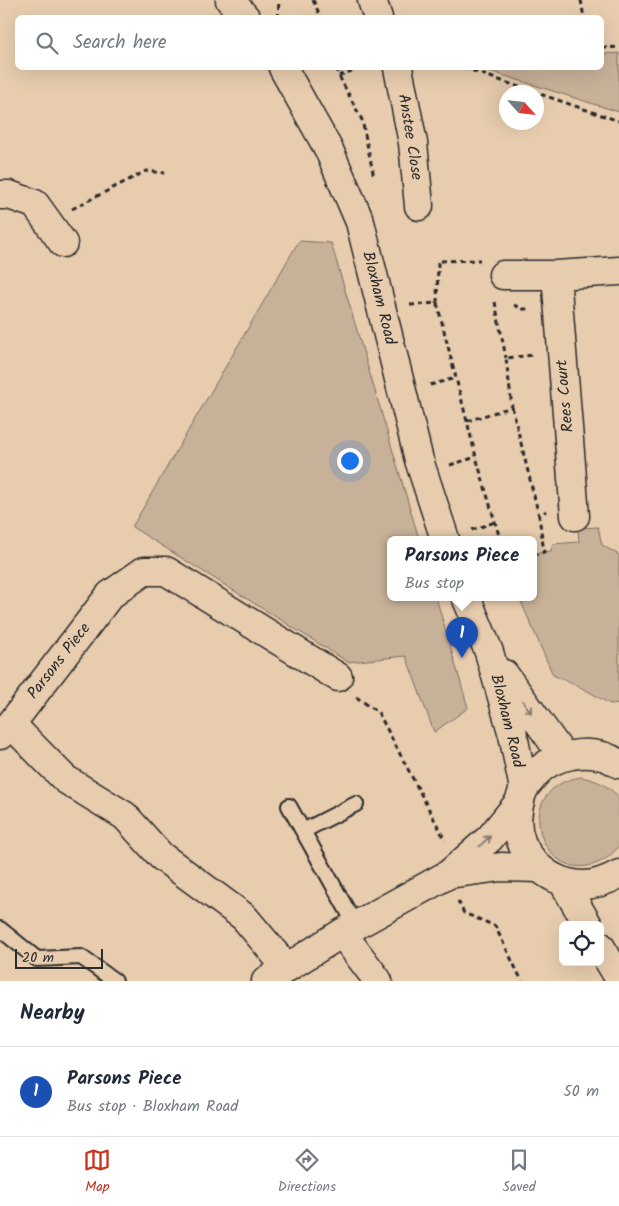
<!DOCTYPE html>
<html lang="en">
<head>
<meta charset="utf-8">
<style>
  :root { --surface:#fff; --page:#f2f2f3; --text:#1f2937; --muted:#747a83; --line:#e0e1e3; --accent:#c8321e }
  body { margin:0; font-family:Kalam,sans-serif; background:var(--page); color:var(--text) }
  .controls { position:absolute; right:15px; bottom:15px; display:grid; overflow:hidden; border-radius:8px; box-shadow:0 5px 20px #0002 }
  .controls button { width:45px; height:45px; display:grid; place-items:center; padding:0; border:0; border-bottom:1px solid var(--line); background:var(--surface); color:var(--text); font:25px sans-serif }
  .compass { position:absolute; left:499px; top:85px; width:45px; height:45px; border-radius:50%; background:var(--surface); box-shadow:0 5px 20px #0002; rotate:117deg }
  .scale { position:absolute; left:15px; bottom:12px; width:88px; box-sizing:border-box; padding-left:5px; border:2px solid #2b2b2b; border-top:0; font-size:14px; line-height:18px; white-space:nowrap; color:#2b2b2b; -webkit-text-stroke:4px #e7ccae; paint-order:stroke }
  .you { position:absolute; left:349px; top:460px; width:18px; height:18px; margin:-12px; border:4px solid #fff; border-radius:50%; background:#1a73e8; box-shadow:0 0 0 8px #1a73e833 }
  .badge { display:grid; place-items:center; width:32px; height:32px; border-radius:50%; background:var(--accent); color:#fff; font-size:16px; font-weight:700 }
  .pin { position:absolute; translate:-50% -41px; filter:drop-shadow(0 1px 2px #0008) }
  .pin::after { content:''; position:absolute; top:26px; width:18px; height:15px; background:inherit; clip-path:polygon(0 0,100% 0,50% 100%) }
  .popup { position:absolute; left:387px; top:536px; width:150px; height:65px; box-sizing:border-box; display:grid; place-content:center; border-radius:8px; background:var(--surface); filter:drop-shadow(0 1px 4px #0005); font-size:16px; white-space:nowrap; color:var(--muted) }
  .popup b { font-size:19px; color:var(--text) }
  .popup::after { content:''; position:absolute; left:50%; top:100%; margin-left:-10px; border:10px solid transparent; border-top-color:var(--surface) }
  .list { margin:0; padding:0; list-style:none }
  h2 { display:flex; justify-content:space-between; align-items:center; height:65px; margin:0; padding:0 20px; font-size:21px }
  h2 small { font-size:16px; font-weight:400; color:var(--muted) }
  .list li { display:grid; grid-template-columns:32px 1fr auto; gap:15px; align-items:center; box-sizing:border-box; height:90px; padding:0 20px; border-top:1px solid var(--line) }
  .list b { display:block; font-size:19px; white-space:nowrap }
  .list p { margin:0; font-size:16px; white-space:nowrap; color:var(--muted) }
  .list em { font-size:16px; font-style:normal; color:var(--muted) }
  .icon { flex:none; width:28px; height:28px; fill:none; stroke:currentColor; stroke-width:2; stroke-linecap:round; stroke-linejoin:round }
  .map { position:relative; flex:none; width:619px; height:981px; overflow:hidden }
  .search { position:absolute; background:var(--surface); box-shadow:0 5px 20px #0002; left:15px; right:15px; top:15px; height:55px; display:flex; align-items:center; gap:12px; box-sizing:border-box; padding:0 18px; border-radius:8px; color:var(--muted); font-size:19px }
  .sheet { height:155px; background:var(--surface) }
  nav { display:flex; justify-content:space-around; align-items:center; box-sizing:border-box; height:70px; border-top:1px solid var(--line); background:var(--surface); font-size:14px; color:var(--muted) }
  nav a { display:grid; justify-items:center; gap:2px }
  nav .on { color:var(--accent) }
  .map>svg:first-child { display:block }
  .green { fill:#c8b199; stroke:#7a6e62 }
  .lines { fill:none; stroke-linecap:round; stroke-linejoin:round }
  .lane-casing { stroke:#2b2b2b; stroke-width:18 }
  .street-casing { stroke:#2b2b2b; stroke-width:31 }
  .primary-casing { stroke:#2b2b2b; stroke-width:31 }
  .path { stroke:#2b2b2b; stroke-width:3; stroke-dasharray:5 4; stroke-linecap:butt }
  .lane { stroke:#e7ccae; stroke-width:14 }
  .street { stroke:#e7ccae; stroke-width:28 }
  .primary { stroke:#e7ccae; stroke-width:28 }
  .oneway { stroke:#897c6c }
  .labels { text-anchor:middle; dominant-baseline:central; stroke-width:4.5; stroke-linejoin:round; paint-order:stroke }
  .street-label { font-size:16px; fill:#2b2b2b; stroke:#e7ccae }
</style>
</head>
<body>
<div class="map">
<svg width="619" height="981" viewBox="0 0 619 981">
  <rect width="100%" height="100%" fill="#e7ccae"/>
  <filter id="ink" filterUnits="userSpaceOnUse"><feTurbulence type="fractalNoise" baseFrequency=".02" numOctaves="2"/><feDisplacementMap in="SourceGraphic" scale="10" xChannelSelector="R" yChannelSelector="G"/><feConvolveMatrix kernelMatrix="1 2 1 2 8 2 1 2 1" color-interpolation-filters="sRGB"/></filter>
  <g filter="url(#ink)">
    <path class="green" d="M 619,53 L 619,112 L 480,68 L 602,68 L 602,54 Z
      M 299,241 L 331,243 L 419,539 L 391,539 L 391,597 L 436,597 L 468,708 L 434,732 L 406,656 L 348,662 L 132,527 Z
      M 598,527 L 602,545 L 619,555 L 619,703 L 610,704 L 586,690 L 553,675 L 519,597 L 533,597 L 533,554 L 551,551 L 553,544 L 579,542 L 578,528 Z
      M 581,777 C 597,780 607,785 619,797 L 619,845 C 613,855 605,860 595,864 C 544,882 514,802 566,781 C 570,779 576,778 581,777 Z"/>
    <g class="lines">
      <g class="lane-casing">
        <path id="lane" d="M 289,806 L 356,926
          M 303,831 L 356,804
          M 0,929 L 37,959 L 81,957 L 115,981"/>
      </g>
      <g class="street-casing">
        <path id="street" d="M 372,0 L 378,18
          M 398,68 L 413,143 L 419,206
          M 0,195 L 9,195 L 35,204 L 63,243
          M 503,275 L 556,275
          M 575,516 L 556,275 L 619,271
          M 11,724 L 65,779 L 125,816 L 161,856 L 244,917 L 286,967
          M 0,735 L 11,724 L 110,595 L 144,571 L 166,571 L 338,677
          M 449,874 L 501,867 L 539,868
          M 342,933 L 378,981
          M 266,981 L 342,933 L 449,874 L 490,838 L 520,801"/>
      </g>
      <g class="primary-casing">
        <path id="primary" d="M 230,0 L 246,18
          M 283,68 L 329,150 L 360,222 L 419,460 L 445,539
          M 466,597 L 489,652 L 513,735 L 524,789
          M 504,674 L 563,756
          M 619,764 C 605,754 589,752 572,755 C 557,757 542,765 533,777 C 530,781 526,785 524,789 C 520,796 519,804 518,811 C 512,850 545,884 583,885 C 596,885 608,880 619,874
          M 563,882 L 588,925
          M 600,946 L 619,978"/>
      </g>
      <path class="path" d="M 313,0 L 321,18
        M 581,0 L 584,18
        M 278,18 L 279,0
        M 602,48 L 619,47
        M 337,68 L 339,76 L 362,120 L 374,177
        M 464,68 L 619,121
        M 339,76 L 359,68
        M 72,209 L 146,171 L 165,173
        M 495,302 L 506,358
        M 437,303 L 476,457 L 500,539
        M 410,305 L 437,303 L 438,261 L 480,260
        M 514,305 L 523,309 L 531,309
        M 430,385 L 456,378
        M 512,407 L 539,516
        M 467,421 L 512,407 L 506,358 L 534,355
        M 450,465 L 476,457
        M 472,530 L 495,522
        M 533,555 L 544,552 L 539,516 L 546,511
        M 356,697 L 378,712 L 445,840
        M 458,901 L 464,913 L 495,926 L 522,981"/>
      <use href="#lane" class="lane"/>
      <use href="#street" class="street"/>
      <use href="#primary" class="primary"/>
    </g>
    <defs><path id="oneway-shaft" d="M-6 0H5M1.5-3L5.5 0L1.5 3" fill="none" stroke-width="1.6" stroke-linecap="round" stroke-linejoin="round" transform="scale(1.25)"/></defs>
    <g class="oneway">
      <use href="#oneway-shaft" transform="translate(527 707) rotate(55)"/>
      <use href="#oneway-shaft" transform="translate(485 841) rotate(-43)"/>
    </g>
  </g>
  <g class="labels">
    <g class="street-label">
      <text transform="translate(410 137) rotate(81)">Anstee Close</text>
      <text transform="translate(379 298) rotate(76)">Bloxham Road</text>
      <text transform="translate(565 396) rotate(-95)">Rees Court</text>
      <text transform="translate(59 661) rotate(-52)">Parsons Piece</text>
      <text transform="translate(507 721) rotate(76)">Bloxham Road</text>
    </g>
  </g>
</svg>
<div class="controls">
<button><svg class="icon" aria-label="locate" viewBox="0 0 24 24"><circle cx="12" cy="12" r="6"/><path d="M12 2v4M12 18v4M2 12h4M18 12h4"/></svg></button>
</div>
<svg class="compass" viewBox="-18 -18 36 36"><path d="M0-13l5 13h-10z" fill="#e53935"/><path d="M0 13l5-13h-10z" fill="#747a83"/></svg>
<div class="scale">20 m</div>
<div class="you"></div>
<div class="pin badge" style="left:462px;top:658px;background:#1a4fb4">1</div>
<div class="popup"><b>Parsons Piece</b>Bus stop</div>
<div class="search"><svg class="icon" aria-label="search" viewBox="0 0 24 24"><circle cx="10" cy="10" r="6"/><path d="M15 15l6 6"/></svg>Search here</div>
</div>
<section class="sheet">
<h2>Nearby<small></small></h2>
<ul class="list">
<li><span class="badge" style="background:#1a4fb4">1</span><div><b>Parsons Piece</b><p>Bus stop · Bloxham Road</p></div><em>50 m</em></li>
</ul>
</section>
<nav>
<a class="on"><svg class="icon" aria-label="map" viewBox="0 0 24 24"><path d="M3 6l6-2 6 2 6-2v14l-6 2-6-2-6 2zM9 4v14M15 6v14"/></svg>Map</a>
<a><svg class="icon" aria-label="directions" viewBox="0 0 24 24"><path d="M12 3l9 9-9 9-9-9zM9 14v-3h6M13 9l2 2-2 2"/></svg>Directions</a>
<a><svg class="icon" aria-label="saved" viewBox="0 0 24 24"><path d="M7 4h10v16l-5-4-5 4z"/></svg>Saved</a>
</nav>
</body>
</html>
